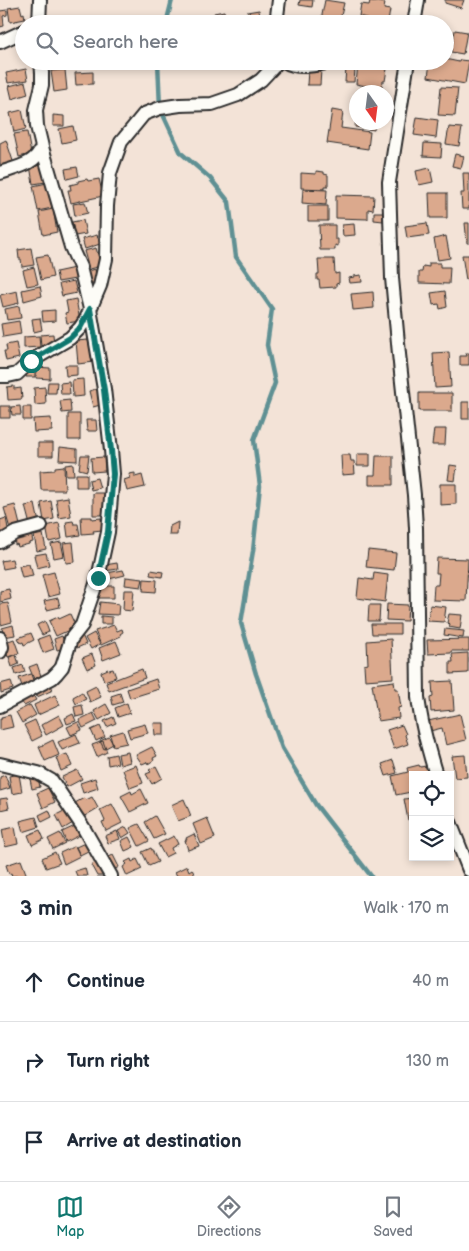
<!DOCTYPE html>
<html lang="en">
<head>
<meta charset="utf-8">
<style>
  :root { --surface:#fff; --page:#f2f2f3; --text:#1f2937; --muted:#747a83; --line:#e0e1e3; --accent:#0f766e }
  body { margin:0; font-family:"Balsamiq Sans",sans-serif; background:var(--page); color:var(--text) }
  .controls { position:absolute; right:15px; bottom:15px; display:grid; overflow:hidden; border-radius:0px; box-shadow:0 2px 8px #0003 }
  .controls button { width:45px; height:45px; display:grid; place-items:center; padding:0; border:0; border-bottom:1px solid var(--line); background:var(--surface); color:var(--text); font:25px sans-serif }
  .compass { position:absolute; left:349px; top:85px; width:45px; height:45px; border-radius:50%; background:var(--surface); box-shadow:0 2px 8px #0003; rotate:166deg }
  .stop { position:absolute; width:15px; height:15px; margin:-11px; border:4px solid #0f766e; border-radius:50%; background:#fff }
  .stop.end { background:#0f766e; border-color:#fff; box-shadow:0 1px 5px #0008 }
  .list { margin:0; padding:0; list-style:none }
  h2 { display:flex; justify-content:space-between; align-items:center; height:65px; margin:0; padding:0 20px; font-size:21px }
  h2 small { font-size:16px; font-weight:400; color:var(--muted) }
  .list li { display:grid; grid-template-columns:32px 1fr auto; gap:15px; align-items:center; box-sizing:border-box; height:80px; padding:0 20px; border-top:1px solid var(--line) }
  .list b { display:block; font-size:19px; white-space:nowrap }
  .list em { font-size:16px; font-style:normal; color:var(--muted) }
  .icon { flex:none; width:28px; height:28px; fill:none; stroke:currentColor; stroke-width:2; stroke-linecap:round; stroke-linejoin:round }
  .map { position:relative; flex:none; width:469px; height:876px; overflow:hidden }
  .search { position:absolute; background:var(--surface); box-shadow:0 2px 8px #0003; left:15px; right:15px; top:15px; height:55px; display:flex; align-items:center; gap:12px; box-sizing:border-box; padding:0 18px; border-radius:28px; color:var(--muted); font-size:19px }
  .sheet { height:305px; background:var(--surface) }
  nav { display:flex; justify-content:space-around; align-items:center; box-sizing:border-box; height:70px; border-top:1px solid var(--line); background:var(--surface); font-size:14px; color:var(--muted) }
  nav a { display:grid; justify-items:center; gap:2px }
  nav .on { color:var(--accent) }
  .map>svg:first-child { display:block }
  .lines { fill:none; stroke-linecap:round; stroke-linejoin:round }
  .stream { stroke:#5f9093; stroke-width:4.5 }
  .building { fill:#dba98d; stroke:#2b2b2b }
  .minor-casing { stroke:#2b2b2b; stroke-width:16 }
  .minor { stroke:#fdfcf7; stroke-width:12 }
  .route { stroke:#0f766e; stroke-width:6 }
</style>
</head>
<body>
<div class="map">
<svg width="469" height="876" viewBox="0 0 469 876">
  <rect width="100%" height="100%" fill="#f3e3d7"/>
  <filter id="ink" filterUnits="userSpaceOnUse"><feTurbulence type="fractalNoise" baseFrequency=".02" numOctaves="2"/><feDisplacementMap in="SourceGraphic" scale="10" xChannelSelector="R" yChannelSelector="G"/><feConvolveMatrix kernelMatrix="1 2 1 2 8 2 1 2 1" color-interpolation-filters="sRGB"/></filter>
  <g filter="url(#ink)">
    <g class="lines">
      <path class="stream" d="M 166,24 L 172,0
        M 158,61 L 160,108 L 181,153 L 210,178 L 229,202 L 236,257 L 272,309 L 267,345 L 275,383 L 254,440 L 260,486 L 253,551 L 241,623 L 256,674 L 282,748 L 316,805 L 371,876"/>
    </g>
    <path class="building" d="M 300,0 L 313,0 L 312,7 L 299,5 Z
      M 325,0 L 344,3 L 339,24 L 321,20 Z
      M 445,0 L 464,0 L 461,8 L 445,3 Z
      M 370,1 L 385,3 L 384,9 L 390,10 L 388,22 L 381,21 L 381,24 L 365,24 L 366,18 L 359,16 L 361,4 L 369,5 Z
      M 20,6 L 22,14 L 24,13 L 25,19 L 10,22 L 8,8 Z
      M 7,10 L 7,15 L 3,16 L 4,26 L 0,27 L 0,11 Z
      M 259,10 L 260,16 L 248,18 L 247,12 Z
      M 224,11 L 227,24 L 216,24 L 214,13 Z
      M 455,30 L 467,32 L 463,54 L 451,52 Z
      M 445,59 L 459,62 L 460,60 L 469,61 L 465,84 L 428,77 L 430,63 L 431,63 L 432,61 L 445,61 Z
      M 358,64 L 387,69 L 385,81 L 383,81 L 381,92 L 372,92 L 371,87 L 356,84 Z
      M 346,68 L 355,69 L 354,82 L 345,82 Z
      M 26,69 L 28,80 L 8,83 L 6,73 Z
      M 65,70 L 67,90 L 54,92 L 51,71 Z
      M 308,70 L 321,70 L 320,85 L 307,85 Z
      M 93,72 L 93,84 L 76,85 L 75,73 Z
      M 25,82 L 28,94 L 12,99 L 9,86 Z
      M 441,87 L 458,88 L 455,116 L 438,115 Z
      M 22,110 L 26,129 L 14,132 L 10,113 Z
      M 332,110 L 343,112 L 341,128 L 370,132 L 368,149 L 327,143 Z
      M 53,115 L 64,116 L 64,126 L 53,126 Z
      M 417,117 L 438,120 L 436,138 L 414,135 Z
      M 356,118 L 356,122 L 375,122 L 374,130 L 355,127 Z
      M 73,126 L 76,140 L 62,143 L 59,129 Z
      M 449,127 L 462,128 L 459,146 L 446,144 Z
      M 27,132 L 31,154 L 19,157 L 14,134 Z
      M 6,140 L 13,161 L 1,166 L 0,162 L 0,143 Z
      M 424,143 L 442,144 L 441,157 L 423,156 Z
      M 455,154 L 464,156 L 461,168 L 452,166 Z
      M 43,163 L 46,182 L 33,184 L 30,165 Z
      M 77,167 L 79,176 L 67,179 L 65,169 Z
      M 430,168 L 433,182 L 419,185 L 416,171 Z
      M 316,171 L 324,172 L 324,174 L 328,175 L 328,186 L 325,186 L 325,189 L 301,188 L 301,173 L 316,174 Z
      M 463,173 L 469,173 L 469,209 L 462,209 L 461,193 L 464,193 Z
      M 87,179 L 88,181 L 99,179 L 103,196 L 71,203 L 68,190 L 71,190 L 70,185 L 78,183 L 78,181 Z
      M 47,183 L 52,208 L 38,211 L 33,186 Z
      M 303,189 L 327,190 L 326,205 L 302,203 Z
      M 429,193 L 447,193 L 447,218 L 430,218 Z
      M 336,195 L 374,196 L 373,210 L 368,209 L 368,219 L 336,218 Z
      M 85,202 L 88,213 L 75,216 L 73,204 Z
      M 308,206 L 328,206 L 328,221 L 308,221 Z
      M 53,209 L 57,232 L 43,235 L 39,212 Z
      M 374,212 L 383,212 L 383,221 L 374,220 Z
      M 83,220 L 86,234 L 75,236 L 72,222 Z
      M 427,223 L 429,235 L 407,238 L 405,226 Z
      M 465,223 L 469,223 L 469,243 L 467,243 Z
      M 354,224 L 355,235 L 343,236 L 342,225 Z
      M 319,225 L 335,225 L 335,239 L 338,239 L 338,246 L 335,245 L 335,250 L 320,250 Z
      M 97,235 L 100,244 L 85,249 L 82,239 Z
      M 446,236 L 450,258 L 438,260 L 434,239 Z
      M 31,248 L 34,265 L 22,267 L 21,259 L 19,259 L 18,250 Z
      M 96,248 L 101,266 L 89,269 L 84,251 Z
      M 48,255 L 53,277 L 41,280 L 36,257 Z
      M 462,255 L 469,255 L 469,280 L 466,280 Z
      M 318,259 L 334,259 L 335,274 L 339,273 L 339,283 L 336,284 L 336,287 L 320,288 L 319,280 L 317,280 L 317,274 L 319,274 Z
      M 429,263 L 440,263 L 440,267 L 450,267 L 449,284 L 419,283 L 419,272 L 422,272 L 423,266 L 429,267 Z
      M 34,267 L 38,284 L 27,286 L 23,270 Z
      M 79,267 L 81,278 L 58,282 L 56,272 Z
      M 95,269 L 97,282 L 85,285 L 83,272 Z
      M 361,275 L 362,282 L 350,283 L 349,278 L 354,277 L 354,276 Z
      M 74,281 L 77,293 L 62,296 L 59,284 Z
      M 40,286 L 42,296 L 24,301 L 22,290 Z
      M 17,291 L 19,303 L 3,307 L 0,295 Z
      M 445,291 L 447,307 L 440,309 L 439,304 L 433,305 L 431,293 Z
      M 373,292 L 374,308 L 353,310 L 351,294 Z
      M 76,299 L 80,321 L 67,323 L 65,313 L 68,312 L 66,301 Z
      M 19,306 L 21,318 L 7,320 L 5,309 Z
      M 55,310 L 55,321 L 43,322 L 42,311 Z
      M 40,318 L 42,330 L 34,332 L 32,319 Z
      M 19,321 L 21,334 L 3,337 L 1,324 Z
      M 53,334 L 54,345 L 41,346 L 40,335 Z
      M 39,336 L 40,347 L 24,348 L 24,337 Z
      M 88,340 L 89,344 L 92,344 L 94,362 L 78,364 L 76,341 Z
      M 16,343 L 19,358 L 6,361 L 4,351 L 7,351 L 6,345 Z
      M 449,352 L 451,387 L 435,388 L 433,353 Z
      M 466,353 L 469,353 L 469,365 L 460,365 L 460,356 L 467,356 Z
      M 35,365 L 35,377 L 26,377 L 26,371 Z
      M 65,365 L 77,365 L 77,375 L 66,376 Z
      M 36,367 L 50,368 L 50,379 L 36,378 Z
      M 83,379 L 84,396 L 73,397 L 72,380 Z
      M 48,382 L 57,382 L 56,393 L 47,393 Z
      M 69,382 L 70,394 L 61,394 L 60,383 Z
      M 14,386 L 14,389 L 21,388 L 22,399 L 8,400 L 7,387 Z
      M 45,387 L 46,404 L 35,405 L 34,388 Z
      M 100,388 L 104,404 L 93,407 L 89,391 Z
      M 419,393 L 452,393 L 452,411 L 419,411 Z
      M 70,400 L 71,412 L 62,413 L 60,401 Z
      M 462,402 L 469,402 L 469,419 L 462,419 Z
      M 0,406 L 10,406 L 10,418 L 0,418 Z
      M 20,406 L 21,415 L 12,415 L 11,407 Z
      M 23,407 L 31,407 L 31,420 L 23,420 Z
      M 68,414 L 80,414 L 80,440 L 68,440 Z
      M 51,418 L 52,431 L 34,432 L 33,419 Z
      M 86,420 L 96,420 L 97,431 L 87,431 Z
      M 434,429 L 446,429 L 445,445 L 432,445 Z
      M 38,443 L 53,443 L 53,456 L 38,456 Z
      M 60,447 L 77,449 L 77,461 L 59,460 Z
      M 357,454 L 370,454 L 370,466 L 357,466 Z
      M 81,455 L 89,455 L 87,471 L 79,469 Z
      M 341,455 L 350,455 L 351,461 L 354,461 L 355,474 L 342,475 Z
      M 376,456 L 393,456 L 393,485 L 369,485 L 369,475 L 375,475 Z
      M 104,457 L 105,471 L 92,472 L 91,458 Z
      M 73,464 L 74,475 L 66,475 L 65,465 Z
      M 450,465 L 457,466 L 455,481 L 448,480 Z
      M 64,466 L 65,490 L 41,490 L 40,471 L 55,470 L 55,467 Z
      M 135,473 L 135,477 L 142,475 L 145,487 L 127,491 L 124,480 L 130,478 L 129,474 Z
      M 76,474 L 87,474 L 87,487 L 76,487 Z
      M 97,478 L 100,488 L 91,490 L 89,480 Z
      M 440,484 L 456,484 L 456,504 L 440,505 Z
      M 93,493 L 106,493 L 106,515 L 93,515 Z
      M 68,497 L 71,516 L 59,518 L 56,499 Z
      M 51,501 L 54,519 L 44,521 L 41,503 Z
      M 35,504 L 39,523 L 30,525 L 25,506 Z
      M 15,505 L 21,529 L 11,532 L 4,508 Z
      M 81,517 L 92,517 L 92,519 L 101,518 L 102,530 L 93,531 L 94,533 L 82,534 Z
      M 6,518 L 9,534 L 0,536 L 0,520 Z
      M 73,521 L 74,524 L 78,524 L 80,535 L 68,537 L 66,522 Z
      M 178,522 L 177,535 L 169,535 L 170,526 Z
      M 59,523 L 62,539 L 49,542 L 46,526 Z
      M 31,533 L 33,542 L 29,543 L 29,544 L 18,547 L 17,544 L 15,545 L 14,537 Z
      M 43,534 L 46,549 L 37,551 L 34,536 Z
      M 61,542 L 64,556 L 54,558 L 51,544 Z
      M 73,542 L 75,562 L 66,563 L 63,543 Z
      M 368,550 L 396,553 L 394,570 L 366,567 Z
      M 46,553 L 49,565 L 37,568 L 34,555 Z
      M 437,558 L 468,559 L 466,601 L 433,600 L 434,585 L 438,585 L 439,573 L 436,573 Z
      M 12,559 L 14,567 L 3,569 L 1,561 Z
      M 117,563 L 118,569 L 104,571 L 105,565 Z
      M 29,564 L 30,568 L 31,568 L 33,576 L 22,578 L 19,566 Z
      M 123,570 L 125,575 L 109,579 L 107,573 Z
      M 151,570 L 163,572 L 162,577 L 150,575 Z
      M 54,572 L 60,594 L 48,597 L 42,575 Z
      M 374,573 L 388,575 L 385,602 L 357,598 L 359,578 L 373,580 Z
      M 126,577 L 143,579 L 141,587 L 125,585 Z
      M 144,579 L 157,580 L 156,592 L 143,591 Z
      M 99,586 L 114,586 L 114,598 L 98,598 Z
      M 9,589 L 11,599 L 0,602 L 0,591 Z
      M 124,590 L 134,590 L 132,611 L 123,610 Z
      M 58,598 L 60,607 L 47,610 L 44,601 Z
      M 100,602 L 119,604 L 118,615 L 98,614 Z
      M 8,603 L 12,622 L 1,625 L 0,604 Z
      M 387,604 L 408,605 L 407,621 L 386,620 Z
      M 369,605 L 380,605 L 379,621 L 368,621 Z
      M 430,605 L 446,607 L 444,622 L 428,621 Z
      M 70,614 L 76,627 L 56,636 L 49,621 L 58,617 L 59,619 Z
      M 449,614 L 462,615 L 460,629 L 449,627 L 450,624 L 447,623 Z
      M 101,616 L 112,617 L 112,624 L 101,624 Z
      M 45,621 L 49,632 L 42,635 L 37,625 Z
      M 371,624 L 400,624 L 400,634 L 372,634 Z
      M 13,625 L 15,635 L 4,637 L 2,628 Z
      M 114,625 L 117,631 L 122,629 L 123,632 L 120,634 L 121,636 L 101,645 L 95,631 Z
      M 445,629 L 464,631 L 463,638 L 444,635 Z
      M 31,633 L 34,640 L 24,645 L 23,642 L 21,643 L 18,638 Z
      M 94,633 L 100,644 L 91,649 L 85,638 Z
      M 49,635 L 54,649 L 43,653 L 38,639 Z
      M 82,635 L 86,644 L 77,648 L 73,640 Z
      M 62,636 L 66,648 L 57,650 L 54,639 Z
      M 14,639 L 19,653 L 8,657 L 3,643 Z
      M 391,639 L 393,678 L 365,680 L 364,665 L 368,664 L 367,641 Z
      M 469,639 L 469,651 L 451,651 L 451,653 L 428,654 L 427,640 Z
      M 116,641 L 121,653 L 103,660 L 99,648 Z
      M 468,653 L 468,673 L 450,674 L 450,662 L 453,662 L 452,654 Z
      M 92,654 L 96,665 L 87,669 L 82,658 Z
      M 16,655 L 19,664 L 12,667 L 9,657 Z
      M 37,664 L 41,676 L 34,679 L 29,667 Z
      M 23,665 L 25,672 L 16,675 L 14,668 Z
      M 108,669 L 109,670 L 113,669 L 116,677 L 104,681 L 101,672 Z
      M 142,669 L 145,678 L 109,691 L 106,683 Z
      M 31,674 L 34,683 L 22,686 L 19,678 Z
      M 156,679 L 159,689 L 130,698 L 127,689 Z
      M 11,681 L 13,689 L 1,693 L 0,684 Z
      M 394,681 L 395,689 L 398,689 L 401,707 L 398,708 L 399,718 L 378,721 L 372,684 Z
      M 452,681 L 454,710 L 431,712 L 430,698 L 433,697 L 432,682 Z
      M 50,682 L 53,690 L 37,697 L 34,689 Z
      M 96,686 L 101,697 L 90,702 L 86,691 Z
      M 31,692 L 36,700 L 24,706 L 20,698 Z
      M 82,692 L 86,699 L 76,704 L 73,697 Z
      M 120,693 L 123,702 L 113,705 L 111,696 Z
      M 55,695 L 60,705 L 38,715 L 34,705 Z
      M 127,703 L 130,713 L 118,717 L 115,708 Z
      M 106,704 L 111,713 L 99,720 L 94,711 Z
      M 30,705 L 36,715 L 22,723 L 16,712 Z
      M 82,705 L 84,715 L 76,717 L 74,707 Z
      M 93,713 L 97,721 L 83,728 L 79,720 Z
      M 73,714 L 76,721 L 67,724 L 65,718 Z
      M 460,714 L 466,740 L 446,745 L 442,728 L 430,731 L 428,721 Z
      M 10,715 L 13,727 L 0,730 L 0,719 L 2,719 L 1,717 Z
      M 59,715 L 64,725 L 46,735 L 41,725 Z
      M 113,717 L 116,723 L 107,727 L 104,721 Z
      M 35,720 L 42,736 L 32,741 L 24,725 Z
      M 78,722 L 82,730 L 71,735 L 67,727 Z
      M 154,723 L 164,723 L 164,735 L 155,735 Z
      M 145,724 L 148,733 L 130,738 L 127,729 Z
      M 402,725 L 406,734 L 405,735 L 408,744 L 394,749 L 387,730 Z
      M 100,726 L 105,737 L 96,741 L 91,730 Z
      M 123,731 L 127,743 L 113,746 L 110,735 Z
      M 76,734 L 80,743 L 62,750 L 58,742 Z
      M 109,737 L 113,744 L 104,749 L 100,741 Z
      M 53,740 L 59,755 L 45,761 L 39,747 Z
      M 103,741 L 107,752 L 97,757 L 92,745 Z
      M 152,747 L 157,756 L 153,758 L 154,760 L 148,764 L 147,762 L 142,764 L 136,755 Z
      M 128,752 L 130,762 L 120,765 L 118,754 Z
      M 67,754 L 72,766 L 61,771 L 56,758 Z
      M 116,754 L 118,763 L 108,765 L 107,756 Z
      M 465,755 L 467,777 L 455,778 L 452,756 Z
      M 393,760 L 397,773 L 386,776 L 382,764 Z
      M 136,765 L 143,783 L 130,788 L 123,770 Z
      M 419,765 L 420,767 L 426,766 L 428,775 L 413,775 L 413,794 L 411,792 L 396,795 L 392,776 L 408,772 L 407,768 Z
      M 156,766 L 162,778 L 152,784 L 146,774 L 151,772 L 149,770 Z
      M 77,770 L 82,779 L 67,787 L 62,777 Z
      M 19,774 L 22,792 L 12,794 L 9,776 Z
      M 5,775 L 10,788 L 0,791 L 0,777 Z
      M 38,777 L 40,787 L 32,789 L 30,779 Z
      M 95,778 L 98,788 L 83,793 L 80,783 Z
      M 48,788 L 55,802 L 43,808 L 37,793 Z
      M 141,789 L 148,803 L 130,812 L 121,796 L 131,791 L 132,794 Z
      M 92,797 L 98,808 L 83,817 L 75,803 L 84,798 L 86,800 Z
      M 7,798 L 9,808 L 0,810 L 0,799 Z
      M 413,798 L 413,819 L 408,820 L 404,799 Z
      M 184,799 L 191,816 L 178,821 L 171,805 Z
      M 112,804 L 122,823 L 106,831 L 102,822 L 105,821 L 100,810 Z
      M 49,810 L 52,817 L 42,822 L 39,815 Z
      M 66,810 L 73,823 L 63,829 L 56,815 Z
      M 155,816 L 165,834 L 154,839 L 145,822 Z
      M 36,817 L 39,827 L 23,832 L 20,821 Z
      M 207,818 L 215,838 L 201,844 L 193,824 Z
      M 139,824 L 149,841 L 139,846 L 130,828 Z
      M 77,825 L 82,834 L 66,842 L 62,832 Z
      M 15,827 L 18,844 L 5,847 L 2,830 Z
      M 126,827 L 130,833 L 122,838 L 118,831 Z
      M 40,830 L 44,839 L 32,845 L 28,835 Z
      M 117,831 L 120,839 L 108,843 L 105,836 Z
      M 60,833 L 65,843 L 53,849 L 48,839 Z
      M 194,834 L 199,846 L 188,850 L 185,840 L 187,840 L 186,838 Z
      M 174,836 L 178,844 L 171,848 L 173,853 L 165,857 L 158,844 Z
      M 129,837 L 134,847 L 125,851 L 121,841 Z
      M 87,842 L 90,850 L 80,855 L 76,847 Z
      M 75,846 L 80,856 L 64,864 L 60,853 Z
      M 151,848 L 158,862 L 149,866 L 142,852 Z
      M 55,852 L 60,863 L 46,868 L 42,858 Z
      M 113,855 L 119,867 L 110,872 L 103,860 Z
      M 131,859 L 132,862 L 137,859 L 142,869 L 127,876 L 123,867 L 127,864 L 125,862 Z
      M 21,860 L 27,876 L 12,876 L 11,873 L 9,874 L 6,865 Z
      M 99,860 L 104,876 L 97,876 L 91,865 Z
      M 187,866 L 189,871 L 192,869 L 195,876 L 177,876 L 175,872 Z
      M 85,868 L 87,876 L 77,876 L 75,871 Z"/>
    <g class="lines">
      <g class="minor-casing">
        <path id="minor" d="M 39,24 L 40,0
          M 276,24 L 279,0
          M 414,24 L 418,0
          M 0,42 L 24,31
          M 284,61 C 298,70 318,65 334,61
          M 408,61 L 389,182 L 392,278 L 399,354 L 414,495 L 416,528 L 418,697 C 421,724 428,749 436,775
          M 0,173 C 17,167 35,165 42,147
          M 0,376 L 8,376 L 17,374 L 31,361 L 70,338 L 80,328 L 86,319 L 100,286 L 106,259 L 107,206 L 110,173 L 121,142 L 144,114 L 160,108 L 180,105 L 212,104 L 238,95 L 261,80 L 279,61
          M 0,542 L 15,533 L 41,526
          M 0,638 L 2,647 L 0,652
          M 0,706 L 52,678 L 57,673 L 62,667 L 71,639 L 82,625 L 98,578 L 108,532 L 113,474 L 111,450 L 104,389 L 90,309 L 80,267 L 71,247 L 42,147 L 37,126 L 36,110 L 42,85 L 42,73 L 41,61
          M 0,764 L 38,773 L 52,781 L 83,827 L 111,876
          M 450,822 L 469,870"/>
      </g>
      <use href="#minor" class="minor"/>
    </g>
  </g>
  <g class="lines" filter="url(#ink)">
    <path class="route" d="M 31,361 L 70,338 L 80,328 L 90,309 L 104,390 L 111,450 L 113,474 L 108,532 L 98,578"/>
  </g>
</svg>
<div class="controls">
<button><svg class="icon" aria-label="locate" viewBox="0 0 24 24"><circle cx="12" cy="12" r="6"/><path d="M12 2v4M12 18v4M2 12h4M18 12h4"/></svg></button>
<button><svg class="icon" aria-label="layers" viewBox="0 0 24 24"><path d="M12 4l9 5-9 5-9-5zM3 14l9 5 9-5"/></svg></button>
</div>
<svg class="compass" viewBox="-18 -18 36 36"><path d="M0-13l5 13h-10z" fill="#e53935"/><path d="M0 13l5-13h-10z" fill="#747a83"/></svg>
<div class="stop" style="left:31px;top:361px"></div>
<div class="stop end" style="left:98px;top:578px"></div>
<div class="search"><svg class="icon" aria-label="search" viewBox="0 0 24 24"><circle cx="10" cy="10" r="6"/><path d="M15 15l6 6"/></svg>Search here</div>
</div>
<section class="sheet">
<h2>3 min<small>Walk · 170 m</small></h2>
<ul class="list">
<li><svg class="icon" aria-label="ahead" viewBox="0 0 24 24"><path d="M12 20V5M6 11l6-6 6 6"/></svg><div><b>Continue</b></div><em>40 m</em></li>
<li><svg class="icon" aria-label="right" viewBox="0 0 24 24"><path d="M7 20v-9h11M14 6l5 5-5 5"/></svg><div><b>Turn right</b></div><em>130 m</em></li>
<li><svg class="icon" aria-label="arrive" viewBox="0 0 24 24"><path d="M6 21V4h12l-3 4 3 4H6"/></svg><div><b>Arrive at destination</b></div></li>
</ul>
</section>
<nav>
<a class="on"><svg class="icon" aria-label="map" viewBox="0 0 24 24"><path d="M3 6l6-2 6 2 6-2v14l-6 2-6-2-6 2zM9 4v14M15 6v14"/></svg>Map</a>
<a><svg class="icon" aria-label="directions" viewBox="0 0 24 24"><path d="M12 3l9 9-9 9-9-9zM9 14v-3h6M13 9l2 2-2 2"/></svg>Directions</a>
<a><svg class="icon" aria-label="saved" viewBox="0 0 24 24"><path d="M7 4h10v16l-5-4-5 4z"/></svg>Saved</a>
</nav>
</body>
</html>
